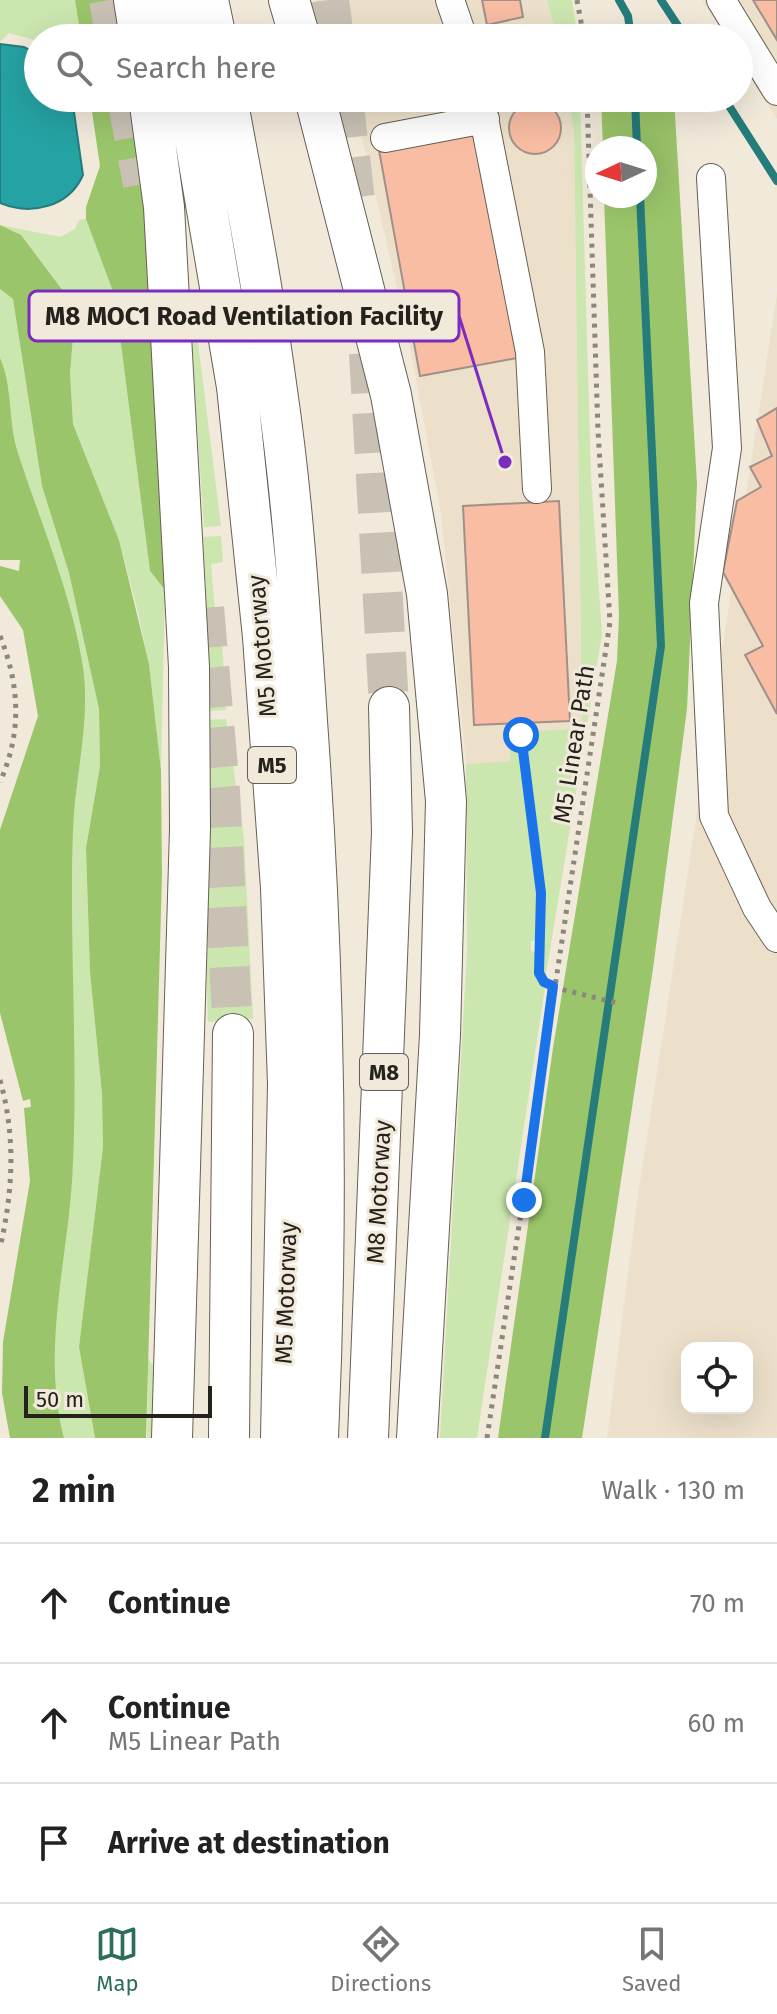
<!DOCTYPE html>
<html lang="en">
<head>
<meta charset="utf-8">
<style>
  :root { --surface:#fff; --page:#f6f6f6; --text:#222; --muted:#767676; --line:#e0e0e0; --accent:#2e6d5a }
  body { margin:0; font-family:"Fira Sans",sans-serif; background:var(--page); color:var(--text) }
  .controls { position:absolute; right:24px; bottom:24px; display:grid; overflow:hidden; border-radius:16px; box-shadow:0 8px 32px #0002 }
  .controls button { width:72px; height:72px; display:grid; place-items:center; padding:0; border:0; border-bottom:2px solid var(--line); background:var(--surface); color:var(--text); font:40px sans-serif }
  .compass { position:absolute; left:585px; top:136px; width:72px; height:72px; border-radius:50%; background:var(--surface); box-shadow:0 8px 32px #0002; rotate:266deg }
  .scale { position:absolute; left:24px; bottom:20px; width:188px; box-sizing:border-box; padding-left:8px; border:4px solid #25221d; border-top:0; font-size:22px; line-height:28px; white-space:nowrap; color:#25221d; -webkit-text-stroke:6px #f1e9da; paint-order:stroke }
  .stop { position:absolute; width:24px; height:24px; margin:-18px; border:6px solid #1a73e8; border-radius:50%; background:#fff }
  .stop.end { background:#1a73e8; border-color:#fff; box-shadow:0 2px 8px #0008 }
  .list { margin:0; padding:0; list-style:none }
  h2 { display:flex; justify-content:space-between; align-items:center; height:104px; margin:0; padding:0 32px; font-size:34px }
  h2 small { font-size:26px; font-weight:400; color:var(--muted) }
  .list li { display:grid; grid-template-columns:52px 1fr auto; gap:24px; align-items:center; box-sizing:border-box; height:120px; padding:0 32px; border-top:2px solid var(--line) }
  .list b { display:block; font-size:30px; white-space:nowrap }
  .list p { margin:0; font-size:26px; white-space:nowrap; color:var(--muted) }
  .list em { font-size:26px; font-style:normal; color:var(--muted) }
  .icon { flex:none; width:44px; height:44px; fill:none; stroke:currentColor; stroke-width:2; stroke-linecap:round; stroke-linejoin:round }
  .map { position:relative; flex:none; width:777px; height:1438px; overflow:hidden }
  .search { position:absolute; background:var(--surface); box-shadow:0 8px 32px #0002; left:24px; right:24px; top:24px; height:88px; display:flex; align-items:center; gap:20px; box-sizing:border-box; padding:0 28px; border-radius:44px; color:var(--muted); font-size:30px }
  .sheet { height:464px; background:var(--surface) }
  nav { display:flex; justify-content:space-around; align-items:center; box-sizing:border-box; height:112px; border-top:2px solid var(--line); background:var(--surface); font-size:22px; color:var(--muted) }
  nav a { display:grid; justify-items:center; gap:4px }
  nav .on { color:var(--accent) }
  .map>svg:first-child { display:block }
  .built { fill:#ece0ca; fill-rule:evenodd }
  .green { fill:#cbe7af }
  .forest { fill:#9bc56a }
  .water { fill:#25a2a3; stroke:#257c7b; stroke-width:2 }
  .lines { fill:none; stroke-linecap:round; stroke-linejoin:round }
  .stream { stroke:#257c7b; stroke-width:8 }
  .building { fill:#f8bda3; stroke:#a09089; stroke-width:2 }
  .highway-tunnel { stroke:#c8c1b4; stroke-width:40; stroke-dasharray:40 20; stroke-linecap:butt }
  .minor-casing { stroke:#676053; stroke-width:30 }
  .highway-casing { stroke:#676053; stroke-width:42 }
  .path { stroke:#8c877d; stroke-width:5; stroke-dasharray:4 6; stroke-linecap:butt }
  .minor { stroke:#fff; stroke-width:28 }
  .highway { stroke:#fff; stroke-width:40 }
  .route { stroke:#1a73e8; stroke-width:10 }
  .labels { text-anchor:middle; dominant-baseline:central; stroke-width:6; stroke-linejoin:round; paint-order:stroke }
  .shield { fill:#f1e9da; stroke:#625e56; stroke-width:2 }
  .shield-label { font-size:22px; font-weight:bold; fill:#25221d }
  .street-label { font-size:24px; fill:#25221d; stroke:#f1e9da }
  .leader { fill:none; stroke:#7b2cbf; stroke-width:3 }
  .callout-dot { fill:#7b2cbf; stroke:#f1e9da; stroke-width:3 }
  .callout { fill:#f1e9da; stroke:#7b2cbf; stroke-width:3 }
  .callout-label { font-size:26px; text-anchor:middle; font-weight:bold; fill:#25221d }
</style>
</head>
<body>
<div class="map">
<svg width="777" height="1438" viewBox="0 0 777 1438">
  <rect width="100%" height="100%" fill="#f1e9da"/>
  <path class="built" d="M 315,0 L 547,0 L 557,38 L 332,38 L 324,28 Z
    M 702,0 L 777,0 L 777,119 L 739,59 L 739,38 L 726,38 Z
    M 361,98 L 568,98 L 574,131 L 582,728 L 510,733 L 510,761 L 466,764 L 441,513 L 406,326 L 357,116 Z
    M 777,294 L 777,1438 L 607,1438 L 637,1202 ZM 687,1348 L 747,1348 L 747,1408 L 687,1408 Z"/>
  <path class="green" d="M 0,0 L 75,0 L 81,38 L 38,38 L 38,41 L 9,33 L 0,42 Z
    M 547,0 L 572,0 L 578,38 L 557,38 Z
    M 568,98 L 580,98 L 591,476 L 602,634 L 545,980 L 542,974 L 543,883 L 526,776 L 524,732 L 582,728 L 574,131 Z
    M 86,219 L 115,297 L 150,571 L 165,590 L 161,770 L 149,664 L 136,604 L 119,540 L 73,424 L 70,373 L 74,325 L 21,235 L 0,225 L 60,237 L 75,229 L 79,220 Z
    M 0,289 L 13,299 L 42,486 L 69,573 L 99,709 L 100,766 L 86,848 L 90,972 L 102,1094 L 103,1147 L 79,1347 L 95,1438 L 64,1438 L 56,1405 L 53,1340 L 73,1165 L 71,933 L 73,825 L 84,704 L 82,662 L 56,564 L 16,449 L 0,358 Z
    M 191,335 L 197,335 L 221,526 L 204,527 Z
    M 221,536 L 223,562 L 211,564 L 215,611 L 207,612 L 203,537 Z
    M 222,641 L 226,710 L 208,711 L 207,647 Z
    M 226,719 L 244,839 L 253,1019 L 208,1022 L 205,926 L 207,720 Z
    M 510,733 L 518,733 L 537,878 L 538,940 L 531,941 L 531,951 L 538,952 L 537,974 L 545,987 L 477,1438 L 440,1438 L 467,952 L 466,764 L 510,761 Z
    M 148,1359 L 154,1366 L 151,1438 L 147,1438 Z"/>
  <path class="forest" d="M 75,0 L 116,0 L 121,38 L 81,38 Z
    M 90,98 L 130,98 L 148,234 L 165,590 L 150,571 L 115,297 L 86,219 L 86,207 L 100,166 Z
    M 601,98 L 674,98 L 697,484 L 687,709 L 653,969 L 582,1438 L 498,1438 L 553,1048 L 617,661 L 619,616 L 604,196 L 645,196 L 645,148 L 603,148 Z
    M 0,225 L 21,235 L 63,291 L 74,325 L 70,373 L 73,424 L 119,540 L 149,664 L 161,770 L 162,876 L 146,1438 L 95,1438 L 79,1347 L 103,1147 L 102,1094 L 90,972 L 86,848 L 100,766 L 99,709 L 69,573 L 42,486 L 13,299 L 0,289 Z
    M 0,358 C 13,387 8,423 18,453 C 40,521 70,590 82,661 C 92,717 75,774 73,830 C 69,940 78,1051 73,1162 C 70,1255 40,1346 64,1438 L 10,1438 L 2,1393 L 3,1342 L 30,1181 L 24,1108 L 31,1107 L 30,1099 L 23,1101 L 0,1013 L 0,830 L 38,716 L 23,630 L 0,596 L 0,566 L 19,571 L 20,560 L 0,560 Z"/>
  <path class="water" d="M 0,44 L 24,47 L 38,54 L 38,98 L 72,98 L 83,175 C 69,207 31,216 0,203 Z"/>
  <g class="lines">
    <path class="stream" d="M 619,0 L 628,16 L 631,38
      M 661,0 L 686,38
      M 635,98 L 637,148
      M 724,98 L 777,181
      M 545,1438 L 661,646 L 640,196"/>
  </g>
  <path class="building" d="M 482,0 L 520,0 L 523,17 L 487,25 Z
    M 753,0 L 777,0 L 777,40 Z
    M509 128a26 26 0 1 1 52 0a26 26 0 1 1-52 0Z
    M 475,133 L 517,358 L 420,376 L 379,150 Z
    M 777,408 L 777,714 L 745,655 L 763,646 L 723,572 L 737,501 L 761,487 L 750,467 L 772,456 L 757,420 Z
    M 559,501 L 570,721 L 474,725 L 463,506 Z"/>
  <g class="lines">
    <path class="highway-tunnel" d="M 109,0 L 116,38
      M 329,0 L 334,38
      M 127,98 L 143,184
      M 343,98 L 357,217
      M 369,353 L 389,707
      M 204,608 L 220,791 L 233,1034"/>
    <g class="minor-casing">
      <path id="minor" d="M 450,0 L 463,38
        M 721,0 L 777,91
        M 480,98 L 530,352 L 537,489
        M 385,138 L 485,119
        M 711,178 L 727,448 L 704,603 L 714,816 L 757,908 L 777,938"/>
    </g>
    <g class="highway-casing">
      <path id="highway" d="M 134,0 L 140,38
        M 168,0 L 176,38
        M 208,0 L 216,38
        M 289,0 L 300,38
        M 149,98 L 164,207 L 189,667 L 190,829 L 172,1438
        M 188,98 L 237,387 L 263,637 L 281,888 L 288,1084 L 281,1438
        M 227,98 C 245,196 264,293 277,391 C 293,500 300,612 307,721 C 324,960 329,1199 318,1438
        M 315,98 L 391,395 L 427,594 L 446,801 L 440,1035 L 417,1438
        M 229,1438 L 233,1034
        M 368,1438 L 392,832 L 389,707"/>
    </g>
    <path class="path" d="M 577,0 L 584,38
      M 0,636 C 20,686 22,732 0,782
      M 521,735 L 541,893 L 540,978 L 556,988 L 621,1004
      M 0,1080 C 16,1137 13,1191 0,1248
      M 487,1438 L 610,622 L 598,431 L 587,98"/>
    <use href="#minor" class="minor"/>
    <use href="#highway" class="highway"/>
  </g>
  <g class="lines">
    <path class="route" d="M 521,735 L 541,893 L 539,973 L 544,982 L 553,986 L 524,1200"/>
  </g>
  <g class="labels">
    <g class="shield">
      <rect x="248" y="747" width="48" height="36" rx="6"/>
      <rect x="360" y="1054" width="48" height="36" rx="6"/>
    </g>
    <g class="shield-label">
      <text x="272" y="765">M5</text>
      <text x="384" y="1072">M8</text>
    </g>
    <g class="street-label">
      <text transform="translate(262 646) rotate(-95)">M5 Motorway</text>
      <text transform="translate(574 744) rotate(-81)">M5 Linear Path</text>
      <text transform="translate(379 1192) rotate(-87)">M8 Motorway</text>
      <text transform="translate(286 1293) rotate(-88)">M5 Motorway</text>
    </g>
  </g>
  <path class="leader" d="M505 462L459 316"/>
  <circle class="callout-dot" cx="505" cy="462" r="8"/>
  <rect class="callout" x="29" y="291" width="430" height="50" rx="8"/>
  <g class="callout-label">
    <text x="244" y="325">M8 MOC1 Road Ventilation Facility</text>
  </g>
</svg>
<div class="controls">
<button><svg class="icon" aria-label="locate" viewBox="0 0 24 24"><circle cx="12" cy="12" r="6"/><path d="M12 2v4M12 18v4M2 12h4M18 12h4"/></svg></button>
</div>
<svg class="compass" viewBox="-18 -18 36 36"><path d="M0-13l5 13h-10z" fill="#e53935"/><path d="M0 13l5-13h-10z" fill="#767676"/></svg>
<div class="scale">50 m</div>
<div class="stop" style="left:521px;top:735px"></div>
<div class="stop end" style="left:524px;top:1200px"></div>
<div class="search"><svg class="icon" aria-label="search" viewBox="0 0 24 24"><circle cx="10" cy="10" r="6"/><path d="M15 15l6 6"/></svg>Search here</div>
</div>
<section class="sheet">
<h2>2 min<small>Walk · 130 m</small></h2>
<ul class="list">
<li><svg class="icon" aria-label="ahead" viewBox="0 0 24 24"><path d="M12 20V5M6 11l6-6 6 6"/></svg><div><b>Continue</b></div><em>70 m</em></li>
<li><svg class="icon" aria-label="ahead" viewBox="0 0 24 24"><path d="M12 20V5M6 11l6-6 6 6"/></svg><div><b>Continue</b><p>M5 Linear Path</p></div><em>60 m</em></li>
<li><svg class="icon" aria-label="arrive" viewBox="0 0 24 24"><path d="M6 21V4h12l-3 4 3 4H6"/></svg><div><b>Arrive at destination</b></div></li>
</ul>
</section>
<nav>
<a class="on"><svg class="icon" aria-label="map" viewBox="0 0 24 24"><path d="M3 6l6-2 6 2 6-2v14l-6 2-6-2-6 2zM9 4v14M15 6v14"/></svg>Map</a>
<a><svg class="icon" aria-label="directions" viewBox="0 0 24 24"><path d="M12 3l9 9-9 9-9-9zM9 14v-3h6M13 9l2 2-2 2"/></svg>Directions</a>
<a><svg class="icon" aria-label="saved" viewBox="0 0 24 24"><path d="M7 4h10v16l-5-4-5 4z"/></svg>Saved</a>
</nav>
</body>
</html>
